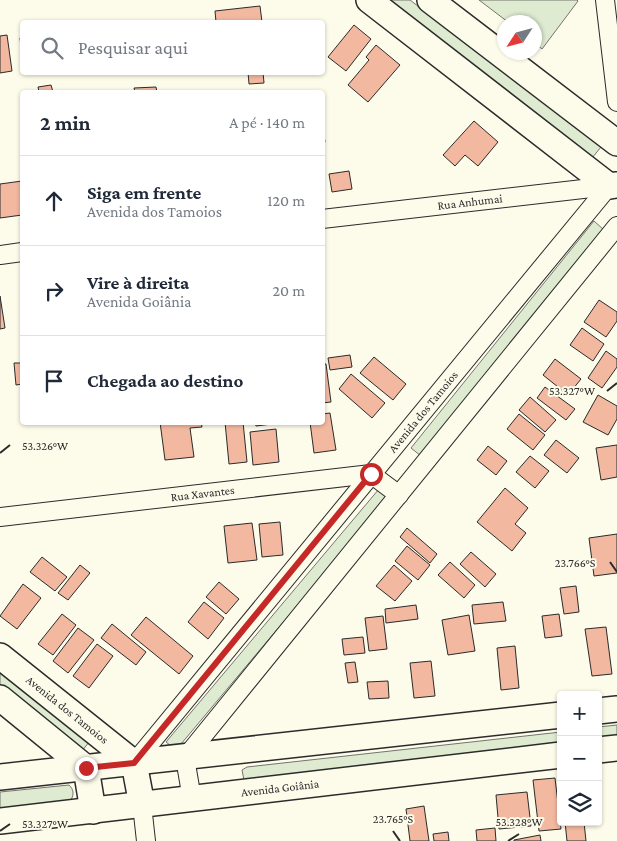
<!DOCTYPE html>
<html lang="pt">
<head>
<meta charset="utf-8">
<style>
  :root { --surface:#fff; --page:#f6f6f7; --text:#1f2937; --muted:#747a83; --line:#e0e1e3 }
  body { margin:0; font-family:"Crimson Pro",serif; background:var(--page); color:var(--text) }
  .controls { position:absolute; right:15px; bottom:15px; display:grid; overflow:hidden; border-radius:5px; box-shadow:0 1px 4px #0004 }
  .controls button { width:45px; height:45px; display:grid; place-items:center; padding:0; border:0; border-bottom:1px solid var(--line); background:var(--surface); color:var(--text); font:25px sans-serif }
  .compass { position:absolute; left:497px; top:15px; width:45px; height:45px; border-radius:50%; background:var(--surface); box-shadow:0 1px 4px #0004; rotate:234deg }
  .stop { position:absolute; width:15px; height:15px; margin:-11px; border:4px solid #c62828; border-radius:50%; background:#fff }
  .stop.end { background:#c62828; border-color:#fff; box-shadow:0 1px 5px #0008 }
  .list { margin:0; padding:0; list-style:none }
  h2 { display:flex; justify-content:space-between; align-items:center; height:65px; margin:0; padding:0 20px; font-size:21px }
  h2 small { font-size:16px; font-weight:400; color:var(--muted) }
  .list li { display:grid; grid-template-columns:32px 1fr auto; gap:15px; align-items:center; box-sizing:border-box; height:90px; padding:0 20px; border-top:1px solid var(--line) }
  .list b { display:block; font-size:19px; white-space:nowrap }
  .list p { margin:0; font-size:16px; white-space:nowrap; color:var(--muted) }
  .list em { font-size:16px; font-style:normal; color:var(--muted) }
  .icon { flex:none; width:28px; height:28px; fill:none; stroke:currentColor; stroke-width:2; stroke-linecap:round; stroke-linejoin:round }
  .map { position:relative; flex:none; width:617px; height:841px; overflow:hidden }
  .search { position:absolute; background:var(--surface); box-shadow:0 1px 4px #0004; left:20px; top:20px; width:305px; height:55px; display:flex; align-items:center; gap:12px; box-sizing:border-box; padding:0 18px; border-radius:5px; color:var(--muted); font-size:19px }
  .panel { position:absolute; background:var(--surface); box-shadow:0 1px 4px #0004; left:20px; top:90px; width:305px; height:335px; border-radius:5px }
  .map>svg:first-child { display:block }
  .green { fill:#deebd1; stroke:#74746e }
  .building { fill:#f2b8a0; stroke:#2b2b2b }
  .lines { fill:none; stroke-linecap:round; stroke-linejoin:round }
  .street-casing { stroke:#2b2b2b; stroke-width:20 }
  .secondary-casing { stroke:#2b2b2b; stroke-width:28 }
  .street { stroke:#fdfbea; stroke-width:18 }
  .secondary { stroke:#fdfbea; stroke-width:25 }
  .route { stroke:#c62828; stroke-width:6 }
  .ticks { fill:none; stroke:#2b2b2b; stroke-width:2 }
  .labels { text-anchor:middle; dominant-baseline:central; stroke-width:4; stroke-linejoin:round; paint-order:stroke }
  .street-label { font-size:12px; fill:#2b2b2b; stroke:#fdfbea }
  .ticks-label { font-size:12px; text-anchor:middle; fill:#2b2b2b; stroke:#fdfbea; stroke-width:4; stroke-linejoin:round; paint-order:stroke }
</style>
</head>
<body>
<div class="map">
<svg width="617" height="841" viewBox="0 0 617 841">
  <rect width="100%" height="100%" fill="#fdfbea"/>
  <path class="green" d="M 388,0 L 410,0 L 601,147 L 592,158 Z
    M 479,0 L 577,0 L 578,1 L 542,49 L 535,43 L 534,22 L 508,22 Z
    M 594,221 L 604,230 L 421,456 L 411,448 Z
    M 379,489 L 388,497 L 176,750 L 166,742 Z
    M 0,670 L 90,741 L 81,752 L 0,688 Z
    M 617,725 L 617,738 L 598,740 L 598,727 Z
    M 561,732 L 561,745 L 244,780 L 242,770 L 247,767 Z
    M 69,785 C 74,790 74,794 71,800 L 0,810 L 0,792 Z"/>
  <path class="building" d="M 260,6 L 262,22 L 216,22 L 215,11 Z
    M 354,25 L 371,39 L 346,71 L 328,57 Z
    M 7,35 L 12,71 L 0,73 L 0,36 Z
    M 20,38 L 22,38 L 22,54 Z
    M 376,45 L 400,65 L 368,102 L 348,85 L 369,60 L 366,57 Z
    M 248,72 L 263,72 L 264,83 L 249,84 Z
    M 51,85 L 53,92 L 39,92 L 38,87 Z
    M 156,87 L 157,92 L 135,92 L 134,88 Z
    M 474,121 L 498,142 L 478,166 L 465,155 L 455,166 L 443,155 Z
    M 322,123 L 325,142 L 322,143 Z
    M 349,171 L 352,189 L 332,192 L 329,174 Z
    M 22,181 L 22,215 L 0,218 L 0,184 Z
    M 0,296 L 5,328 L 0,329 Z
    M 599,300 L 617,312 L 617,321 L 606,337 L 584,322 Z
    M 582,328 L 604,344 L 593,361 L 570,345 Z
    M 606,351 L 617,359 L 617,367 L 602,388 L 588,378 Z
    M 350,355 L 352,367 L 330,370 L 328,358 Z
    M 374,357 L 406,384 L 393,400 L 360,373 Z
    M 555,359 L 581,379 L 568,395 L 543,375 Z
    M 14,363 L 22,363 L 22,384 L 16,385 Z
    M 322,364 L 326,364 L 331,402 L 322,403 Z
    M 351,374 L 385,403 L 372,418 L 339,389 Z
    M 545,387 L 575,409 L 566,420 L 537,398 Z
    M 598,395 L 617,406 L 617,419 L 608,435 L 583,422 Z
    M 530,397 L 556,420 L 545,432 L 519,410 Z
    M 330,413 L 336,450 L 314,453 L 310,422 L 322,422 L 322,414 Z
    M 519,414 L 545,435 L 533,450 L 507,429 Z
    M 160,422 L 201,422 L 202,427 L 190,428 L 194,457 L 165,460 Z
    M 225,422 L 243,422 L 247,462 L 229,464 Z
    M 255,422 L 280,422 L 280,423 L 256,426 Z
    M 276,429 L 279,462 L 253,465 L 250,432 Z
    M 556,440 L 579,458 L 567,473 L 544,455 Z
    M 617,445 L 617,477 L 601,480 L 596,448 Z
    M 488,446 L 507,461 L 496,475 L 477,460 Z
    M 530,456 L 549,471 L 535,488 L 516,472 Z
    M 505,488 L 528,508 L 515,524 L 526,533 L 512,551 L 477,522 Z
    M 280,522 L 283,555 L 262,557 L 259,524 Z
    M 252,523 L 257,560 L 228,563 L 224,526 Z
    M 407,528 L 437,554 L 430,563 L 400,537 Z
    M 617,534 L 617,573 L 594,576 L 589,538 Z
    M 407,546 L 430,565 L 418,580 L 395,561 Z
    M 471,552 L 496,574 L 485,587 L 460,564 Z
    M 42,557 L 67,577 L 55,591 L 30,572 Z
    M 450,562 L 475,585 L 464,598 L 438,575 Z
    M 80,565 L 90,573 L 68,600 L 58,593 Z
    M 394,565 L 412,581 L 395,601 L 376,586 Z
    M 219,582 L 239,599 L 226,614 L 206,597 Z
    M 23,584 L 41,598 L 17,629 L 0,616 Z
    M 576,586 L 579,612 L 564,614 L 560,588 Z
    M 204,602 L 224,618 L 208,639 L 188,622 Z
    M 503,602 L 506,621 L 474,624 L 472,605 Z
    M 416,605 L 418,619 L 386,623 L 385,609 Z
    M 62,614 L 76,625 L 53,655 L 38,644 Z
    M 559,614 L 562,636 L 545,638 L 542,616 Z
    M 469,615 L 475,651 L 448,655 L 442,620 Z
    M 383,616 L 387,649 L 369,651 L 365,618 Z
    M 146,617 L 193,656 L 179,674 L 131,635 Z
    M 112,624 L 146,652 L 136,665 L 101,638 Z
    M 606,627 L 612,674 L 592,676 L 585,629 Z
    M 78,628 L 94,640 L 68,673 L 53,661 Z
    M 363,637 L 365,653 L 344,655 L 342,639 Z
    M 97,644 L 113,656 L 89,688 L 73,676 Z
    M 515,646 L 519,688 L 501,690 L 497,648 Z
    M 431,661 L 435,696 L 414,698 L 410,663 Z
    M 355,662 L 358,682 L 348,683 L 345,663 Z
    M 388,681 L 389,698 L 369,699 L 367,682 Z
    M 555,778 L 561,829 L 539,831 L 533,780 Z
    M 527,792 L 531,826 L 499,829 L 496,795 Z
    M 424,806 L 429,841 L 410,841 L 406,809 Z
    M 565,822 L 584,822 L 586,841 L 567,841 Z
    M 495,828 L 496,841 L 477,841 L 476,830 Z
    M 448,832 L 449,841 L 434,841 L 433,834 Z
    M 540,835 L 541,841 L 514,841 L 514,840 Z"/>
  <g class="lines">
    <g class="street-casing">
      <g id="street">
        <path d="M 605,0 L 617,102"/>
        <path id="s1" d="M 322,219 L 609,186"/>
        <path d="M 0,255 L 22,252"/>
        <path id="s2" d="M 0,517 L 371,474 L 399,495"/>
        <path id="s3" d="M 134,763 L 609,186"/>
        <path d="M 192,799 L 185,758 L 617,226"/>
        <path d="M 142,805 L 146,841"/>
      </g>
    </g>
    <g class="secondary-casing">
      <g id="secondary">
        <path d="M 369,0 L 609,186 L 617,185"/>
        <path d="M 430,0 L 617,143"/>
        <path id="s4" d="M 0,656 L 134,763 L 142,805"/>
        <path d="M 0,698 L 86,768 L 93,811"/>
        <path d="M 598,711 L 617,709"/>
        <path d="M 598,750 L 617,748"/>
        <path d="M 0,777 L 561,715"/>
        <path id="s5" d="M 0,821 L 561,755"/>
      </g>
    </g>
    <use href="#street" class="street"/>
    <use href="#secondary" class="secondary"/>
  </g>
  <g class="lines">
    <path class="route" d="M 86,768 L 134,763 L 371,474"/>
  </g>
  <path class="ticks" d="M 607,391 L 617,383M 0,453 L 10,445M 610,562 L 617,572M 0,831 L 10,824M 393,831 L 400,841M 508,841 L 519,834"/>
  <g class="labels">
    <g class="street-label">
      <text stroke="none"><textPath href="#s1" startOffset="149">Rua Anhumai</textPath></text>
      <text stroke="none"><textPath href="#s3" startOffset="455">Avenida dos Tamoios</textPath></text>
      <text stroke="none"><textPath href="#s2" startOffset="204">Rua Xavantes</textPath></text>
      <text stroke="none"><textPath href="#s4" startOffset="86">Avenida dos Tamoios</textPath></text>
      <text stroke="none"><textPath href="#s5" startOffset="282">Avenida Goiânia</textPath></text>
    </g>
  </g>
  <g class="ticks-label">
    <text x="572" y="395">53.327°W</text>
    <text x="45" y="450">53.326°W</text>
    <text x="575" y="567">23.766°S</text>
    <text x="393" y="823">23.765°S</text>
    <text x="519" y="826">53.328°W</text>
    <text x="45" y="828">53.327°W</text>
  </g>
</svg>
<div class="controls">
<button>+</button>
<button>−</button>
<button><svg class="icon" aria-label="layers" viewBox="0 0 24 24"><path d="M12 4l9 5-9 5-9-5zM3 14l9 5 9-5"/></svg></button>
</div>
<svg class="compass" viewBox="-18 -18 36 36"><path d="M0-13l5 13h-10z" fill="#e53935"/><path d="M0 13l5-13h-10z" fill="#747a83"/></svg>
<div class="stop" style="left:371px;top:474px"></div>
<div class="stop end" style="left:86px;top:768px"></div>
<div class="search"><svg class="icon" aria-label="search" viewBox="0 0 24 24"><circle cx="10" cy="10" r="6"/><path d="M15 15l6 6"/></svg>Pesquisar aqui</div>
<section class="panel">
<h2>2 min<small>A pé · 140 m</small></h2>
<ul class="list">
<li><svg class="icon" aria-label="ahead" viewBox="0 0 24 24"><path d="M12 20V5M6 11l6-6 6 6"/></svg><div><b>Siga em frente</b><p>Avenida dos Tamoios</p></div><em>120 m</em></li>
<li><svg class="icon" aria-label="right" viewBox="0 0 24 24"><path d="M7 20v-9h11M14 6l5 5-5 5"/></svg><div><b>Vire à direita</b><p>Avenida Goiânia</p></div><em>20 m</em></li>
<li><svg class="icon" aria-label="arrive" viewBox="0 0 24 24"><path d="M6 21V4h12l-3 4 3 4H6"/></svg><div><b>Chegada ao destino</b></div></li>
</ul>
</section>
</div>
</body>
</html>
